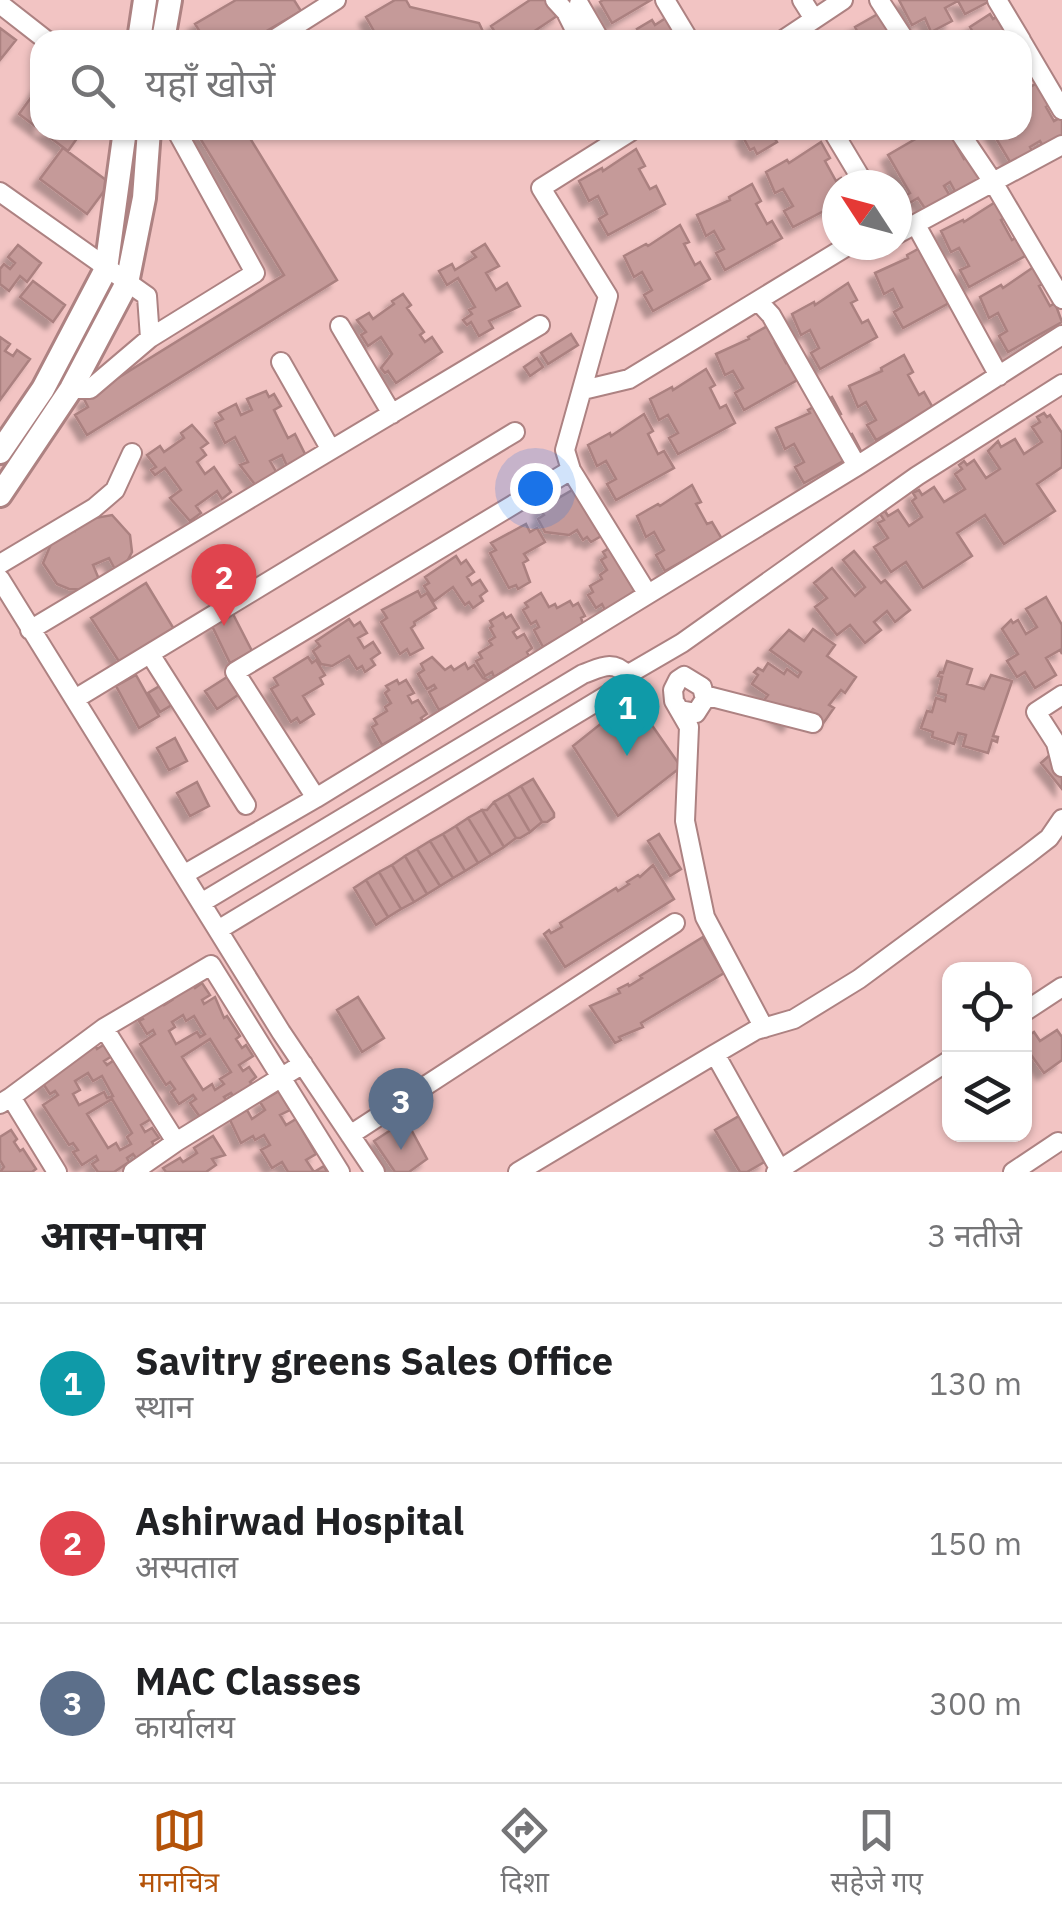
<!DOCTYPE html>
<html lang="hi">
<head>
<meta charset="utf-8">
<style>
  :root { --surface:#fff; --page:#f2f2f2; --text:#202124; --muted:#757577; --line:#e0e0e0; --accent:#b45309 }
  body { margin:0; font-family:"IBM Plex Sans","Noto Sans Devanagari",sans-serif; background:var(--page); color:var(--text) }
  .controls { position:absolute; right:30px; bottom:30px; display:grid; overflow:hidden; border-radius:20px; box-shadow:0 2px 8px #0004 }
  .controls button { width:90px; height:90px; display:grid; place-items:center; padding:0; border:0; border-bottom:2px solid var(--line); background:var(--surface); color:var(--text); font:50px sans-serif }
  .compass { position:absolute; left:822px; top:170px; width:90px; height:90px; border-radius:50%; background:var(--surface); box-shadow:0 2px 8px #0004; rotate:306deg }
  .you { position:absolute; left:535px; top:488px; width:35px; height:35px; margin:-25px; border:8px solid #fff; border-radius:50%; background:#1a73e8; box-shadow:0 0 0 15px #1a73e833 }
  .badge { display:grid; place-items:center; width:65px; height:65px; border-radius:50%; background:var(--accent); color:#fff; font-size:32px; font-weight:700 }
  .pin { position:absolute; translate:-50% -82px; filter:drop-shadow(0 2px 5px #0008) }
  .pin::after { content:''; position:absolute; top:52px; width:35px; height:30px; background:inherit; clip-path:polygon(0 0,100% 0,50% 100%) }
  .list { margin:0; padding:0; list-style:none }
  h2 { display:flex; justify-content:space-between; align-items:center; height:130px; margin:0; padding:0 40px; font-size:42px }
  h2 small { font-size:32px; font-weight:400; color:var(--muted) }
  .list li { display:grid; grid-template-columns:65px 1fr auto; gap:30px; align-items:center; box-sizing:border-box; height:160px; padding:0 40px; border-top:2px solid var(--line) }
  .list b { display:block; font-size:38px; white-space:nowrap }
  .list p { margin:0; font-size:32px; white-space:nowrap; color:var(--muted) }
  .list em { font-size:32px; font-style:normal; color:var(--muted) }
  .icon { flex:none; width:55px; height:55px; fill:none; stroke:currentColor; stroke-width:2; stroke-linecap:round; stroke-linejoin:round }
  .map { position:relative; flex:none; width:1062px; height:1172px; overflow:hidden }
  .search { position:absolute; background:var(--surface); box-shadow:0 2px 8px #0004; left:30px; right:30px; top:30px; height:110px; display:flex; align-items:center; gap:25px; box-sizing:border-box; padding:0 35px; border-radius:30px; color:var(--muted); font-size:38px }
  .sheet { height:610px; background:var(--surface) }
  nav { display:flex; justify-content:space-around; align-items:center; box-sizing:border-box; height:140px; border-top:2px solid var(--line); background:var(--surface); font-size:28px; color:var(--muted) }
  nav a { display:grid; justify-items:center; gap:5px }
  nav .on { color:var(--accent) }
  .map>svg:first-child { display:block }
  .building { fill:#c59a99; stroke:#ab8180; stroke-width:2.5; fill-rule:evenodd; filter:url(#shadow) }
  .lines { fill:none; stroke-linecap:round; stroke-linejoin:round }
  .minor-casing { stroke:#ad8282; stroke-width:22 }
  .major-casing { stroke:#ad8282; stroke-width:28 }
  .minor { stroke:#fff; stroke-width:18 }
  .major { stroke:#fff; stroke-width:22 }
</style>
</head>
<body>
<div class="map">
<svg width="1062" height="1172" viewBox="0 0 1062 1172">
  <defs>
    <filter id="shadow"><feDropShadow dx="-7" dy="7" stdDeviation="2.5" flood-color="#0004"/></filter>
  </defs>
  <rect width="100%" height="100%" fill="#f2c4c3"/>
  <path class="building" d="M 236,0 L 294,0 L 301,11 L 251,40 L 205,40 L 195,24 Z
    M 395,0 L 406,0 L 410,7 L 479,23 L 487,40 L 379,40 L 366,17 Z
    M 530,0 L 551,0 L 560,14 L 521,40 L 500,40 L 491,26 Z
    M 603,0 L 651,0 L 612,23 L 600,2 Z
    M 899,0 L 992,0 L 965,14 L 958,1 L 945,8 L 952,21 L 931,32 L 925,18 L 912,25 Z
    M 885,10 L 897,30 L 888,35 L 891,40 L 834,40 L 846,33 L 849,40 L 859,35 L 855,27 Z
    M 672,14 L 681,40 L 630,40 L 640,34 L 637,29 L 652,20 L 655,25 Z
    M 990,14 L 993,19 L 1002,14 L 1018,40 L 965,40 L 974,34 L 970,27 Z
    M 0,28 L 16,40 L 0,60 Z
    M 1042,80 L 1055,102 L 1046,107 L 1054,121 L 1062,117 L 1062,145 L 1047,153 L 1040,141 L 1030,147 L 1037,160 L 1016,172 L 991,130 L 1022,130 L 1022,92 Z
    M 40,85 L 40,130 L 83,130 L 68,151 L 19,114 Z
    M 195,130 L 245,130 L 337,280 L 87,435 L 75,415 L 88,407 L 84,399 L 284,275 Z
    M 745,130 L 775,130 L 771,132 L 777,142 L 757,154 L 754,148 L 750,150 L 743,137 L 748,134 Z
    M 931,130 L 957,130 L 963,141 L 956,145 L 964,159 L 973,154 L 985,176 L 956,193 L 950,182 L 944,186 L 950,196 L 926,210 L 918,198 L 903,207 L 899,199 L 910,193 L 888,155 Z
    M 821,142 L 830,158 L 825,161 L 836,181 L 841,178 L 845,185 L 837,185 L 837,204 L 793,227 L 784,211 L 793,206 L 783,189 L 775,193 L 766,172 L 787,160 L 789,163 Z
    M 63,148 L 110,183 L 87,214 L 40,179 Z
    M 636,149 L 645,166 L 639,169 L 650,189 L 656,186 L 665,204 L 608,235 L 599,219 L 607,214 L 598,196 L 589,201 L 579,181 L 602,168 L 603,171 Z
    M 752,184 L 761,201 L 756,204 L 767,224 L 772,221 L 782,238 L 725,270 L 716,253 L 724,249 L 714,231 L 706,236 L 697,215 L 730,200 L 729,197 Z
    M 997,201 L 1006,217 L 1001,220 L 1012,240 L 1017,237 L 1027,255 L 969,287 L 960,270 L 969,266 L 959,248 L 951,252 L 941,231 L 963,220 L 964,222 Z
    M 680,225 L 689,242 L 684,244 L 695,265 L 700,262 L 710,279 L 653,311 L 644,295 L 652,290 L 642,272 L 634,277 L 624,256 L 646,244 L 648,246 Z
    M 931,242 L 960,297 L 903,328 L 894,312 L 902,307 L 893,289 L 884,294 L 875,273 L 908,258 L 907,255 Z
    M 485,244 L 499,266 L 486,273 L 496,290 L 507,283 L 520,306 L 489,321 L 493,328 L 479,336 L 471,322 L 467,325 L 463,320 L 472,314 L 469,310 L 475,307 L 458,278 L 447,285 L 439,271 L 452,264 L 455,270 L 476,257 L 472,252 Z
    M 18,245 L 41,263 L 27,282 L 20,276 L 9,291 L 0,284 L 0,269 L 4,264 L 10,269 L 15,263 L 8,257 Z
    M 1035,266 L 1045,283 L 1039,286 L 1050,306 L 1055,303 L 1062,322 L 1008,352 L 999,336 L 1007,331 L 998,313 L 989,318 L 980,297 L 1001,285 L 1003,288 Z
    M 33,281 L 65,305 L 53,322 L 20,297 Z
    M 848,283 L 857,300 L 851,303 L 862,323 L 868,320 L 877,337 L 820,369 L 811,353 L 819,348 L 810,330 L 801,335 L 792,314 L 814,302 L 815,305 Z
    M 403,294 L 411,305 L 407,308 L 424,332 L 420,335 L 425,342 L 432,337 L 442,352 L 396,383 L 388,371 L 385,373 L 381,368 L 392,354 L 381,337 L 368,346 L 361,335 L 366,332 L 357,320 L 369,313 L 373,319 L 394,304 L 392,301 Z
    M 771,324 L 780,340 L 775,343 L 786,363 L 791,360 L 801,378 L 744,410 L 735,393 L 743,388 L 733,371 L 725,375 L 716,354 L 749,339 L 748,337 Z
    M 571,334 L 578,345 L 548,364 L 541,353 Z
    M 0,337 L 10,344 L 5,351 L 13,356 L 17,350 L 30,359 L 0,400 Z
    M 904,355 L 913,372 L 908,375 L 919,395 L 924,392 L 933,408 L 876,440 L 867,425 L 876,420 L 866,402 L 858,407 L 849,386 L 882,371 L 881,368 Z
    M 537,358 L 543,367 L 530,376 L 524,367 Z
    M 706,369 L 715,385 L 710,388 L 720,408 L 726,405 L 735,423 L 678,454 L 669,438 L 678,433 L 668,415 L 659,420 L 650,399 L 672,387 L 673,390 Z
    M 266,391 L 269,397 L 274,394 L 281,406 L 274,410 L 288,438 L 295,434 L 306,456 L 287,466 L 282,455 L 270,461 L 278,475 L 256,486 L 240,465 L 248,462 L 235,437 L 225,443 L 215,423 L 223,419 L 219,413 L 236,404 L 241,415 L 252,410 L 247,399 Z
    M 832,397 L 841,414 L 836,417 L 847,437 L 852,434 L 861,451 L 804,483 L 795,467 L 804,462 L 794,444 L 785,449 L 776,428 L 810,413 L 808,410 Z
    M 1044,413 L 1047,417 L 1050,415 L 1062,433 L 1062,467 L 1037,484 L 1055,511 L 1004,544 L 985,515 L 957,533 L 972,556 L 923,588 L 906,562 L 891,572 L 874,547 L 888,538 L 878,523 L 884,520 L 880,514 L 885,511 L 888,516 L 898,510 L 909,526 L 922,517 L 912,501 L 916,498 L 913,493 L 919,490 L 922,495 L 934,487 L 944,502 L 965,489 L 955,474 L 962,469 L 959,465 L 964,461 L 967,465 L 974,460 L 986,478 L 1000,469 L 988,451 L 998,441 L 1001,447 L 1015,439 L 1024,454 L 1042,442 L 1032,427 L 1040,422 L 1037,417 Z
    M 644,414 L 653,431 L 648,434 L 658,454 L 664,451 L 674,468 L 616,500 L 607,484 L 616,479 L 606,461 L 597,466 L 588,445 L 610,433 L 611,436 Z
    M 192,425 L 208,443 L 201,448 L 206,455 L 197,462 L 205,474 L 214,467 L 231,492 L 222,499 L 217,491 L 196,506 L 201,513 L 190,521 L 170,498 L 181,490 L 165,468 L 155,475 L 151,470 L 156,467 L 147,455 L 160,446 L 164,452 L 184,438 L 181,433 Z
    M 692,485 L 701,502 L 696,504 L 707,524 L 712,522 L 722,539 L 665,571 L 656,555 L 664,550 L 654,532 L 646,537 L 637,516 L 658,504 L 660,506 Z
    M 574,489 L 603,535 L 591,542 L 587,537 L 583,540 L 577,530 L 569,535 L 545,532 L 538,519 L 544,515 L 540,509 Z
    M 112,515 L 130,535 L 132,552 L 119,577 L 109,558 L 93,565 L 101,584 L 92,590 L 69,589 L 57,584 L 43,563 L 56,532 L 72,525 L 75,530 L 78,521 Z
    M 526,524 L 530,532 L 537,528 L 545,542 L 524,554 L 528,560 L 523,563 L 530,582 L 518,589 L 516,585 L 509,588 L 490,553 L 496,550 L 491,543 Z
    M 614,545 L 640,589 L 605,610 L 602,604 L 596,608 L 588,595 L 593,592 L 590,586 L 602,579 L 600,575 L 607,570 L 601,560 L 606,557 L 603,552 Z
    M 854,551 L 881,583 L 885,580 L 910,610 L 895,622 L 887,611 L 874,622 L 881,630 L 865,643 L 850,625 L 837,635 L 815,607 L 827,598 L 814,583 L 832,568 L 855,596 L 865,587 L 843,560 Z
    M 456,556 L 461,564 L 466,560 L 474,572 L 467,577 L 472,585 L 480,580 L 487,591 L 480,596 L 483,601 L 473,608 L 469,602 L 465,605 L 453,587 L 434,601 L 424,586 L 429,583 L 425,577 Z
    M 146,583 L 174,629 L 120,663 L 91,618 Z
    M 418,591 L 421,597 L 427,593 L 436,608 L 414,622 L 415,625 L 411,628 L 423,648 L 410,655 L 407,649 L 400,654 L 381,622 L 387,618 L 382,610 Z
    M 541,593 L 549,607 L 555,604 L 557,608 L 570,601 L 573,606 L 578,603 L 585,616 L 581,618 L 583,624 L 543,647 L 534,630 L 539,627 L 536,621 L 531,624 L 523,610 L 528,607 L 525,603 Z
    M 1046,597 L 1062,625 L 1062,654 L 1060,650 L 1046,658 L 1056,675 L 1035,688 L 1025,672 L 1017,677 L 1007,661 L 1018,654 L 1002,629 L 1011,620 L 1013,623 L 1018,620 L 1026,634 L 1037,627 L 1026,609 Z
    M 503,613 L 506,618 L 511,615 L 519,628 L 513,632 L 517,638 L 524,634 L 532,648 L 527,652 L 529,656 L 494,677 L 492,672 L 485,676 L 476,661 L 482,658 L 479,653 L 492,645 L 489,641 L 495,637 L 490,628 L 493,626 L 490,621 Z
    M 233,614 L 252,651 L 230,663 L 212,626 Z
    M 349,619 L 354,626 L 360,622 L 367,633 L 358,638 L 364,648 L 373,642 L 380,653 L 371,659 L 375,665 L 365,672 L 362,666 L 357,669 L 349,656 L 332,666 L 321,664 L 313,651 L 320,646 L 316,641 Z
    M 813,629 L 835,645 L 827,656 L 856,677 L 845,693 L 841,690 L 829,705 L 834,708 L 822,725 L 800,709 L 789,725 L 761,704 L 768,695 L 752,684 L 758,675 L 754,672 L 758,668 L 763,671 L 768,663 L 784,674 L 787,669 L 798,677 L 801,672 L 770,650 L 789,630 L 804,641 Z
    M 308,657 L 312,663 L 316,660 L 325,675 L 320,678 L 323,684 L 303,696 L 314,714 L 300,723 L 297,718 L 291,722 L 271,689 L 278,685 L 274,678 Z
    M 432,657 L 445,670 L 451,666 L 454,670 L 465,663 L 468,669 L 474,665 L 483,678 L 488,680 L 487,688 L 439,710 L 429,692 L 436,688 L 434,685 L 427,689 L 418,674 L 424,670 L 421,664 Z
    M 947,661 L 972,669 L 967,684 L 984,689 L 991,675 L 1012,681 L 993,736 L 998,737 L 997,742 L 992,740 L 988,753 L 963,746 L 966,735 L 958,733 L 954,744 L 932,737 L 933,732 L 921,728 L 927,711 L 932,712 L 936,698 L 945,701 L 946,695 L 938,693 L 942,677 L 938,676 L 940,672 L 943,673 Z
    M 235,672 L 247,689 L 217,709 L 205,691 Z
    M 136,675 L 159,716 L 139,728 L 116,686 Z
    M 173,678 L 185,697 L 160,712 L 148,693 Z
    M 397,680 L 399,684 L 406,680 L 414,693 L 408,696 L 412,703 L 418,700 L 427,714 L 421,718 L 423,721 L 382,745 L 372,727 L 377,724 L 374,719 L 387,711 L 385,707 L 391,703 L 385,693 L 389,690 L 386,686 Z
    M 633,698 L 681,767 L 618,816 L 573,746 Z
    M 175,738 L 187,761 L 169,770 L 157,748 Z
    M 1052,753 L 1062,765 L 1062,789 L 1041,763 Z
    M 533,779 L 554,813 L 554,817 L 547,822 L 542,822 L 521,786 Z
    M 197,782 L 209,806 L 190,816 L 177,793 Z
    M 521,786 L 542,822 L 530,832 L 508,794 Z
    M 508,794 L 530,832 L 520,838 L 516,838 L 494,802 Z
    M 494,802 L 516,838 L 504,847 L 482,810 L 487,810 Z
    M 482,810 L 504,847 L 491,855 L 468,818 Z
    M 468,818 L 491,855 L 478,863 L 456,826 Z
    M 456,826 L 478,863 L 465,871 L 443,834 Z
    M 443,834 L 465,871 L 453,878 L 430,841 Z
    M 659,834 L 681,869 L 670,876 L 648,841 Z
    M 430,841 L 453,878 L 440,886 L 417,849 Z
    M 417,849 L 440,886 L 427,894 L 405,856 Z
    M 405,856 L 427,894 L 414,902 L 392,865 Z
    M 392,865 L 414,902 L 401,909 L 379,872 Z
    M 653,865 L 674,899 L 565,967 L 544,934 L 549,930 L 551,933 L 562,927 L 560,923 L 616,888 L 618,891 L 629,884 L 627,882 L 638,875 L 640,877 Z
    M 379,872 L 401,909 L 388,917 L 366,880 Z
    M 366,880 L 388,917 L 376,925 L 354,888 Z
    M 703,937 L 724,973 L 641,1023 L 643,1027 L 619,1037 L 621,1040 L 615,1043 L 590,1006 L 620,993 L 618,989 L 628,984 L 629,986 L 642,978 L 640,976 Z
    M 191,983 L 195,988 L 202,983 L 210,995 L 202,1000 L 204,1004 L 215,997 L 224,1018 L 227,1016 L 240,1036 L 236,1039 L 242,1048 L 246,1045 L 253,1056 L 239,1065 L 243,1071 L 249,1067 L 256,1077 L 250,1082 L 252,1085 L 234,1097 L 231,1093 L 224,1097 L 227,1101 L 200,1117 L 190,1103 L 196,1099 L 193,1095 L 179,1104 L 171,1092 L 175,1089 L 170,1082 L 166,1085 L 140,1044 L 155,1034 L 153,1030 L 147,1034 L 139,1021 L 143,1019 L 140,1015 L 162,1002 L 164,1005 L 172,1000 L 169,997 ZM 183,1015 L 186,1021 L 194,1016 L 205,1034 L 200,1037 L 197,1032 L 176,1044 L 169,1031 L 175,1027 L 172,1022 ZM 210,1039 L 231,1072 L 220,1079 L 224,1084 L 215,1090 L 212,1084 L 203,1090 L 182,1057 Z
    M 358,997 L 384,1038 L 362,1052 L 337,1010 Z
    M 1057,1030 L 1062,1037 L 1062,1060 L 1044,1073 L 1024,1045 L 1024,1038 L 1034,1032 L 1040,1041 Z
    M 94,1043 L 97,1049 L 105,1044 L 112,1056 L 104,1061 L 107,1065 L 117,1058 L 143,1097 L 139,1099 L 144,1108 L 149,1106 L 156,1116 L 141,1125 L 145,1132 L 152,1128 L 159,1138 L 152,1142 L 154,1146 L 136,1158 L 133,1154 L 127,1158 L 129,1162 L 114,1172 L 98,1172 L 92,1164 L 98,1160 L 96,1156 L 82,1165 L 73,1152 L 78,1150 L 73,1143 L 69,1145 L 43,1105 L 58,1095 L 55,1091 L 50,1094 L 42,1082 ZM 88,1073 L 93,1081 L 102,1076 L 113,1096 L 107,1098 L 104,1092 L 79,1105 L 73,1094 L 80,1090 L 75,1081 ZM 112,1099 L 132,1133 L 127,1137 L 131,1144 L 120,1150 L 116,1143 L 108,1148 L 87,1114 Z
    M 279,1091 L 290,1110 L 280,1115 L 286,1125 L 296,1119 L 316,1154 L 306,1160 L 314,1172 L 324,1166 L 327,1172 L 288,1172 L 282,1162 L 272,1168 L 261,1150 L 270,1145 L 264,1135 L 255,1140 L 253,1136 L 241,1143 L 230,1120 L 247,1110 L 252,1119 L 265,1110 L 260,1102 Z
    M 739,1116 L 766,1161 L 747,1172 L 740,1172 L 715,1130 Z
    M 406,1120 L 427,1159 L 409,1172 L 395,1172 L 374,1141 Z
    M 11,1130 L 17,1139 L 14,1142 L 20,1151 L 23,1149 L 36,1169 L 32,1172 L 0,1172 L 4,1167 L 0,1160 L 0,1137 Z
    M 213,1136 L 225,1155 L 212,1159 L 216,1165 L 206,1172 L 166,1172 L 163,1168 L 180,1158 L 183,1162 L 197,1153 L 194,1148 Z"/>
  <g class="lines">
    <g class="minor-casing">
      <path id="minor" d="M 555,0 L 566,12 L 580,40
        M 665,0 L 689,40
        M 802,0 L 814,19
        M 879,0 L 905,40
        M 997,0 L 1021,40
        M 0,4 L 46,40
        M 579,4 L 600,40
        M 273,40 L 336,0
        M 783,40 L 843,0
        M 1022,42 L 1062,110
        M 832,130 L 865,185
        M 958,130 L 993,182 L 1062,145
        M 0,192 L 147,296 L 150,338
        M 916,225 L 999,376
        M 897,234 L 993,182 L 1062,299
        M 759,302 L 771,315 L 857,466
        M 340,326 L 392,414
        M 281,362 L 331,450
        M 71,389 L 90,389 L 150,338 L 255,273 L 176,130
        M 583,390 L 629,379 L 849,245
        M 571,470 L 647,593
        M 0,564 L 94,508 L 115,490 L 132,453
        M 0,579 L 281,1032 L 375,1172
        M 30,630 L 540,325
        M 150,654 L 246,805
        M 627,675 L 682,643 L 917,476 L 1062,384
        M 704,695 L 813,723
        M 1062,695 L 1036,712 L 1056,743 L 1062,767
        M 75,699 L 515,432
        M 680,710 L 696,713 L 705,699 L 702,687 L 684,676 L 678,680 L 673,690 L 674,701 L 689,727 L 685,821 L 705,917 L 764,1028
        M 316,798 L 857,466 L 1062,335
        M 185,874 L 316,798 L 235,672 L 571,470 L 565,450 L 608,296 L 541,188 L 630,132
        M 201,903 L 583,674 C 600,668 613,659 627,675 L 624,685 L 218,930
        M 1024,1012 L 1062,987
        M 104,1028 L 176,1142
        M 715,1054 L 756,1030 L 794,1019 L 859,979 L 1027,855 L 1049,838 L 1062,819
        M 11,1097 L 104,1028 L 211,965 L 340,1172
        M 0,1104 L 11,1097 L 57,1172
        M 350,1135 L 675,923
        M 133,1172 L 176,1142 L 303,1064
        M 518,1172 L 715,1054 L 780,1170
        M 776,1172 L 950,1060
        M 1013,1172 L 1058,1142"/>
    </g>
    <g class="major-casing">
      <path id="major" d="M 139,40 L 145,0
        M 163,40 L 170,0
        M 0,452 L 43,389 L 106,269 L 125,130
        M 0,495 L 71,389 L 127,283 L 144,198 L 149,130"/>
    </g>
    <use href="#minor" class="minor"/>
    <use href="#major" class="major"/>
  </g>
</svg>
<div class="controls">
<button><svg class="icon" aria-label="locate" viewBox="0 0 24 24"><circle cx="12" cy="12" r="6"/><path d="M12 2v4M12 18v4M2 12h4M18 12h4"/></svg></button>
<button><svg class="icon" aria-label="layers" viewBox="0 0 24 24"><path d="M12 4l9 5-9 5-9-5zM3 14l9 5 9-5"/></svg></button>
</div>
<svg class="compass" viewBox="-18 -18 36 36"><path d="M0-13l5 13h-10z" fill="#e53935"/><path d="M0 13l5-13h-10z" fill="#757577"/></svg>
<div class="you"></div>
<div class="pin badge" style="left:627px;top:756px;background:#0f9aa8">1</div>
<div class="pin badge" style="left:224px;top:626px;background:#e0444e">2</div>
<div class="pin badge" style="left:401px;top:1150px;background:#5c6f8a">3</div>
<div class="search"><svg class="icon" aria-label="search" viewBox="0 0 24 24"><circle cx="10" cy="10" r="6"/><path d="M15 15l6 6"/></svg>यहाँ खोजें</div>
</div>
<section class="sheet">
<h2>आस-पास<small>3 नतीजे</small></h2>
<ul class="list">
<li><span class="badge" style="background:#0f9aa8">1</span><div><b>Savitry greens Sales Office</b><p>स्थान</p></div><em>130 m</em></li>
<li><span class="badge" style="background:#e0444e">2</span><div><b>Ashirwad Hospital</b><p>अस्पताल</p></div><em>150 m</em></li>
<li><span class="badge" style="background:#5c6f8a">3</span><div><b>MAC Classes</b><p>कार्यालय</p></div><em>300 m</em></li>
</ul>
</section>
<nav>
<a class="on"><svg class="icon" aria-label="map" viewBox="0 0 24 24"><path d="M3 6l6-2 6 2 6-2v14l-6 2-6-2-6 2zM9 4v14M15 6v14"/></svg>मानचित्र</a>
<a><svg class="icon" aria-label="directions" viewBox="0 0 24 24"><path d="M12 3l9 9-9 9-9-9zM9 14v-3h6M13 9l2 2-2 2"/></svg>दिशा</a>
<a><svg class="icon" aria-label="saved" viewBox="0 0 24 24"><path d="M7 4h10v16l-5-4-5 4z"/></svg>सहेजे गए</a>
</nav>
</body>
</html>
